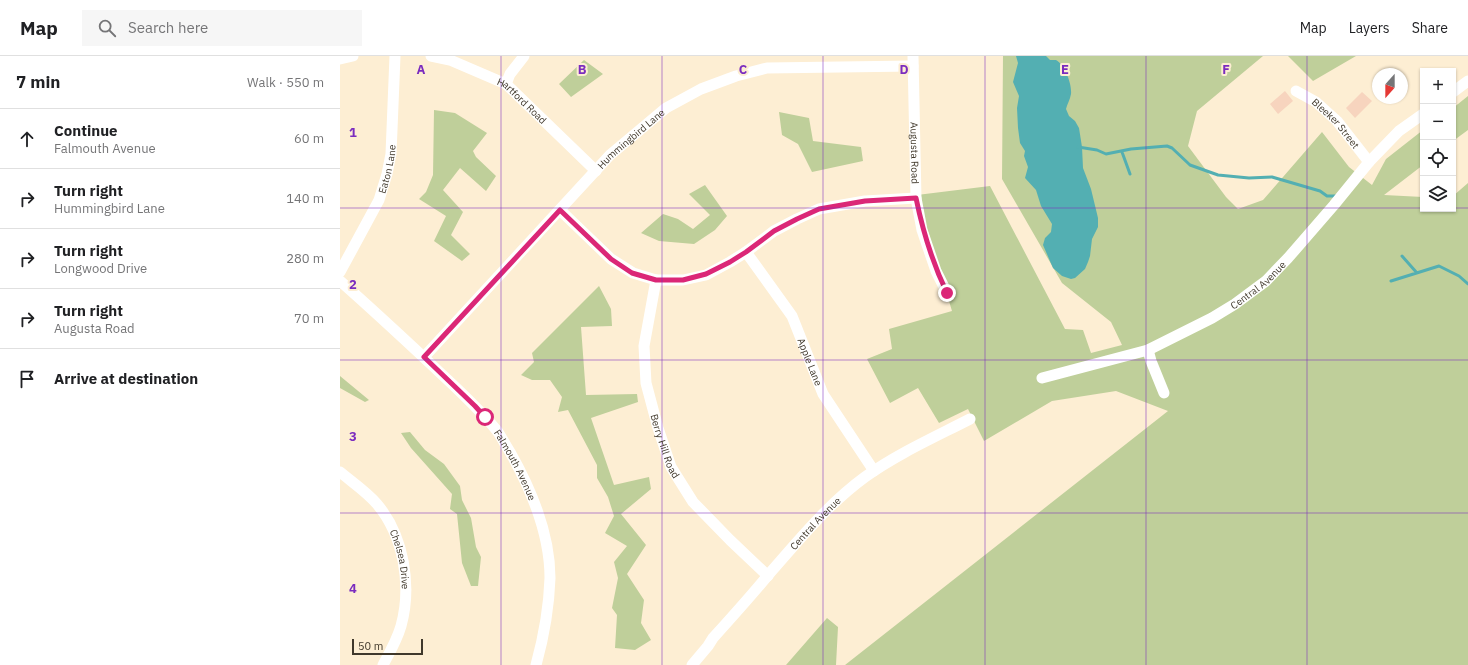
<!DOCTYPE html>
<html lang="en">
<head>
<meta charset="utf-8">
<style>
  :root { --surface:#fff; --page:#f6f6f6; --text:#202124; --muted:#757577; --line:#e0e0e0 }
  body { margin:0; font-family:"IBM Plex Sans",sans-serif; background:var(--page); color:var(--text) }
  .controls { position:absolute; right:12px; top:12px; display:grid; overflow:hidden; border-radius:0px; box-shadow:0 1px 3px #0004 }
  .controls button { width:36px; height:36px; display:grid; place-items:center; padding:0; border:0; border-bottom:1px solid var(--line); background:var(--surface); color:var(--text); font:20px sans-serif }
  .compass { position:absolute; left:1032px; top:12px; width:36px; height:36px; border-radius:50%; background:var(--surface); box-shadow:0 1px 3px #0004; rotate:201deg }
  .scale { position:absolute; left:12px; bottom:10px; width:71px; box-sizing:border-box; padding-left:4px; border:2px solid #40382b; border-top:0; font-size:11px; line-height:14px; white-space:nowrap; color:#40382b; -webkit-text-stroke:3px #fdeed3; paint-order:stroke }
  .stop { position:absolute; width:12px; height:12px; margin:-9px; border:3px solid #db2777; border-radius:50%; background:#fff }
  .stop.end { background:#db2777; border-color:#fff; box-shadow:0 1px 4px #0008 }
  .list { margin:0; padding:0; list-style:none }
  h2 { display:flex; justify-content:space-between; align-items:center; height:52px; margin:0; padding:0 16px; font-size:17px }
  h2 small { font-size:13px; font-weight:400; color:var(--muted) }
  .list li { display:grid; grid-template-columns:26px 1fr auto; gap:12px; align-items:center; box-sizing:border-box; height:60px; padding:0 16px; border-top:1px solid var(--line) }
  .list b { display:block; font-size:15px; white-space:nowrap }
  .list p { margin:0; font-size:13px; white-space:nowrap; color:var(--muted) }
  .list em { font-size:13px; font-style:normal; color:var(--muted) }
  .icon { flex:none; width:22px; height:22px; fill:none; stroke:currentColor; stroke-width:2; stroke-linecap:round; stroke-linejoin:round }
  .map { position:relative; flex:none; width:1128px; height:609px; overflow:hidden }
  header { display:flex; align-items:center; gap:24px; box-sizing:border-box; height:56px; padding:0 20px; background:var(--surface); border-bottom:1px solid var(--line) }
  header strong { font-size:19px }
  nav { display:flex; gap:22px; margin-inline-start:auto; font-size:14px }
  .search { width:280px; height:36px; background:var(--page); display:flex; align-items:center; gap:10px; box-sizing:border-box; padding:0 14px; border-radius:0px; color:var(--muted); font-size:15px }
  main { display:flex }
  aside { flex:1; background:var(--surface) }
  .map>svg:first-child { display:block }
  .green { fill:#bfcf9a }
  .water { fill:#53afb2 }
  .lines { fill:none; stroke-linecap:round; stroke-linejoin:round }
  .stream { stroke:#53afb2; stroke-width:3 }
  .building { fill:#f7d4be }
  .street { stroke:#fff; stroke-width:11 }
  .route { stroke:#db2777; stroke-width:5 }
  .grid { fill:none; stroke:#7b2cbf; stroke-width:1; stroke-opacity:0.55 }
  .labels { text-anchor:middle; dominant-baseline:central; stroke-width:4; stroke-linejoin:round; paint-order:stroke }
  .street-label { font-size:10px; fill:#40382b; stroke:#fdeed3 }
  .grid-label { font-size:13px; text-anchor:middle; font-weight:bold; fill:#7b2cbf; stroke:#fdeed3; stroke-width:4; stroke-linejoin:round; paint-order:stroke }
</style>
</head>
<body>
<header>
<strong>Map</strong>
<div class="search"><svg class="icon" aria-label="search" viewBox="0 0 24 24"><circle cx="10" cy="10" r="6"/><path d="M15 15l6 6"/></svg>Search here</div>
<nav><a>Map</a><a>Layers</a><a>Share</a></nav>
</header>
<main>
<aside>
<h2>7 min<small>Walk · 550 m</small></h2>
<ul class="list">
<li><svg class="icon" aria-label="ahead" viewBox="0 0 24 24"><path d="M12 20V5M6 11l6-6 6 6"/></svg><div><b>Continue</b><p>Falmouth Avenue</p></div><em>60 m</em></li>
<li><svg class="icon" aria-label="right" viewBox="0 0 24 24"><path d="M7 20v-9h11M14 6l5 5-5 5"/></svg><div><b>Turn right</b><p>Hummingbird Lane</p></div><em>140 m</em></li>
<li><svg class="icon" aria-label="right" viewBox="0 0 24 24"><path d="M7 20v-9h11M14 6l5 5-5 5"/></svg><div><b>Turn right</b><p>Longwood Drive</p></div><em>280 m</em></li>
<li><svg class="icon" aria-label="right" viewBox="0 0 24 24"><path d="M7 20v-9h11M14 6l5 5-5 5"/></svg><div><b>Turn right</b><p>Augusta Road</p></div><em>70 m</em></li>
<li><svg class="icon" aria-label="arrive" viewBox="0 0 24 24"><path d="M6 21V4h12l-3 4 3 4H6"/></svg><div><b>Arrive at destination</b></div></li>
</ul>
</aside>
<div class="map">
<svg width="1128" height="609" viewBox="0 0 1128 609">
  <rect width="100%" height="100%" fill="#fdeed3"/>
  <path class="green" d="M 663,0 L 923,0 L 857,55 L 848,90 L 886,141 L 898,153 L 923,144 L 982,76 L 1009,111 L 1032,129 L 1046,103 L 1083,74 L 1083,109 L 1044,139 L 1083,141 L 1083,153 L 1113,153 L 1113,140 L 1128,127 L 1128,609 L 505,609 L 828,355 L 776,335 L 712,345 L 644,385 L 628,353 L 599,367 L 578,332 L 550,347 L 527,303 L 552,293 L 549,273 L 612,255 L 577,139 L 650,130 L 725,273 L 743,274 L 751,297 L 782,289 L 771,266 L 722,227 L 662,123 Z
    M 948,0 L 1016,0 L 973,25 Z
    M 244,4 L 263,18 L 231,41 L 219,28 Z
    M 1128,40 L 1128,74 L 1113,85 L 1113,52 Z
    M 94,54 L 115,57 L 147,77 L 133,95 L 136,101 L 156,120 L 146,135 L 120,112 L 103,134 L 123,156 L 111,179 L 130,198 L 122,205 L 94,185 L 106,160 L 79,143 L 86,136 L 93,119 Z
    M 439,56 L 469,62 L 473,85 L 521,91 L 523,105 L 472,116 L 458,88 L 442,79 Z
    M 365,129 L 387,160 L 375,174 L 354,188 L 319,185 L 301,177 L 323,158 L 338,163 L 353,173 L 370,159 L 349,138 Z
    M 259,230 L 271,253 L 272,270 L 241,271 L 246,339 L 297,338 L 298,346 L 251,362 L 274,429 L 309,421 L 311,433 L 281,458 L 306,489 L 287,518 L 304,544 L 301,567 L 311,584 L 295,594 L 275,592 L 277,559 L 272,552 L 278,522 L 274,506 L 287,490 L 265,477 L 274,460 L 268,441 L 257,422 L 257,409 L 228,354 L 218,356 L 222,341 L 210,324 L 192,324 L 181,319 L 194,306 L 192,297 Z
    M 0,320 L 29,344 L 25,346 L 0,332 Z
    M 70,376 L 85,394 L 104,408 L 120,430 L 122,444 L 131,462 L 136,491 L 141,501 L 138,530 L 131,530 L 122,507 L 117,458 L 110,453 L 112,438 L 71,392 L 61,377 Z
    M 487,562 L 498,571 L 496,609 L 446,609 Z"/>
  <path class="water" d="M 676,0 L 706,0 L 710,4 L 716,4 C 725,9 732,28 731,38 C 730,44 727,48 726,53 L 729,60 L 735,65 L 739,72 L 742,91 L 743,112 L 751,133 L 758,162 L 758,171 L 752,183 L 750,200 L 748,206 L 745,213 L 735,222 L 731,223 L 722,220 L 713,212 L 703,189 L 705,182 L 711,176 L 712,168 L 701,150 L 696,134 L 685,122 L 688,111 L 684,100 L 685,95 L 680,87 L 678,72 L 677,52 L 679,40 L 673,26 L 678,7 Z"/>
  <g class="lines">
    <path class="stream" d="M 738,91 L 757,94 L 766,98 L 791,93 L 827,90 L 832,92 L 850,109 L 878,119 L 909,122 L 932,121 L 980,135 L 987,140 L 996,140
      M 782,96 L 790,118
      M 1062,200 L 1077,217
      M 1051,225 L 1099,210 L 1119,220 L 1128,228"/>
  </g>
  <path class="building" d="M 945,35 L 953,45 L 938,58 L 930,48 Z
    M 1022,36 L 1032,45 L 1015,62 L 1006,52 Z"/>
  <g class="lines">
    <g class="street">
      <path id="s1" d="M 91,0 L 110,4 L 166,28 L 256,115"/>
      <path id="s2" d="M 573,0 L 576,142 L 582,174 L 596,215 L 607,237"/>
      <path d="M 0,3 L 13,0"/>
      <path d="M 166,28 L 170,18 L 184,0"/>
      <path id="s3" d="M 956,35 L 976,46 L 997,65 L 1029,106"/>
      <path d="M 1113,36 L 1128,25"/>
      <path d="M 220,154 L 271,203 L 293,217 L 316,224 L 343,224 L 366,219 L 390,206 L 406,196 L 434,175 L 457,163 L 479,153 L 525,145 L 576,142"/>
      <path id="s4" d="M 406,196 L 452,260 L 483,338 L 534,415"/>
      <path id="s5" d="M 0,216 L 39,144 L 47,118 L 51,98 L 55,0"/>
      <path id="s6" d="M 316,224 L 304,290 L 306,327 L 318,372 L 331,411 L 353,446 L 390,484 L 428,520"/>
      <path id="s7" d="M 0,225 C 32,253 63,282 94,311 C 116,332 139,352 158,376 C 162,382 166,390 170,396 C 191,433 210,479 210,522 C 209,552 204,580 196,609"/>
      <path d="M 808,294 L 811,305 L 824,337"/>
      <path id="s8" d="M 84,301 L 270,99 L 326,52 L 361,33 L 396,20 L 427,12 L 573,10"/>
      <path id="s9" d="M 702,322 L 808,294 L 872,262 L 895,248 L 926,225 L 948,202 L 994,149 L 1029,106 L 1059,75 L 1083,58"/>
      <path id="s10" d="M 0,416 C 12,426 27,436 37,448 C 64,480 72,530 61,570 C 57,584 50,596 43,609"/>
      <path id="s11" d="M 352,609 L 368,590 L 373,582 C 392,561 411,540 429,518 C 459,484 488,448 525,421 C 557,398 595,381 630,363"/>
    </g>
  </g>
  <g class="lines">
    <path class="route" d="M 145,361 L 135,350 L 84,301 L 220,154 L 271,203 L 292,217 L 316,224 L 343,224 L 366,218 L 390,206 L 406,196 L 434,175 L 457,163 L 479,153 L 525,145 L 576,142 C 583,176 592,206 607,237"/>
  </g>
  <path class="grid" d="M 161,0 L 161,609M 322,0 L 322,609M 483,0 L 483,609M 645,0 L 645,609M 806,0 L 806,609M 967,0 L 967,609M 0,152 L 1083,152M 1113,152 L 1128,152M 0,304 L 1128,304M 0,457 L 1128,457"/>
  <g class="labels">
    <g class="street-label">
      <text stroke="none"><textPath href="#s1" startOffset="103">Hartford Road</textPath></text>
      <text stroke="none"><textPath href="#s3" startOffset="52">Bleeker Street</textPath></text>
      <text stroke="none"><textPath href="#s8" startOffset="301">Hummingbird Lane</textPath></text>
      <text stroke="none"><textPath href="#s2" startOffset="97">Augusta Road</textPath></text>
      <text stroke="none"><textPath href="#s5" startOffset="114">Eaton Lane</textPath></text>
      <text stroke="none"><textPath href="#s9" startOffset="238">Central Avenue</textPath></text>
      <text stroke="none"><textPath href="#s4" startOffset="128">Apple Lane</textPath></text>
      <text stroke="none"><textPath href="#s6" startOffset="170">Berry Hill Road</textPath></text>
      <text stroke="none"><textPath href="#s7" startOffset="256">Falmouth Avenue</textPath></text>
      <text stroke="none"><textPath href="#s11" startOffset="188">Central Avenue</textPath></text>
      <text stroke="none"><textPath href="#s10" startOffset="110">Chelsea Drive</textPath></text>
    </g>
  </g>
  <g class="grid-label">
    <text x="81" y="18">A</text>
    <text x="242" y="18">B</text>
    <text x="403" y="18">C</text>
    <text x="564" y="18">D</text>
    <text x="725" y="18">E</text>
    <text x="886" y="18">F</text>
    <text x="13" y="81">1</text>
    <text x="13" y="233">2</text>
    <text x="13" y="385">3</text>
    <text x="13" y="537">4</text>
  </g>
</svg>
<div class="controls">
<button>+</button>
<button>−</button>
<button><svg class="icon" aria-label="locate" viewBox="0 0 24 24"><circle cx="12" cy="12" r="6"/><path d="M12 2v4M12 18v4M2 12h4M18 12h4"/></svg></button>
<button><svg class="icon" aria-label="layers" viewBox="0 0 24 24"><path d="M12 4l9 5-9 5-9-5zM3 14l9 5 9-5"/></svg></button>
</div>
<svg class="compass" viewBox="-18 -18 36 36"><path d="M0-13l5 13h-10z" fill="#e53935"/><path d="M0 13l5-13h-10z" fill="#757577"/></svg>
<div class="scale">50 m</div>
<div class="stop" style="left:145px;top:361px"></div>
<div class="stop end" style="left:607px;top:237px"></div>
</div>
</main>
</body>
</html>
